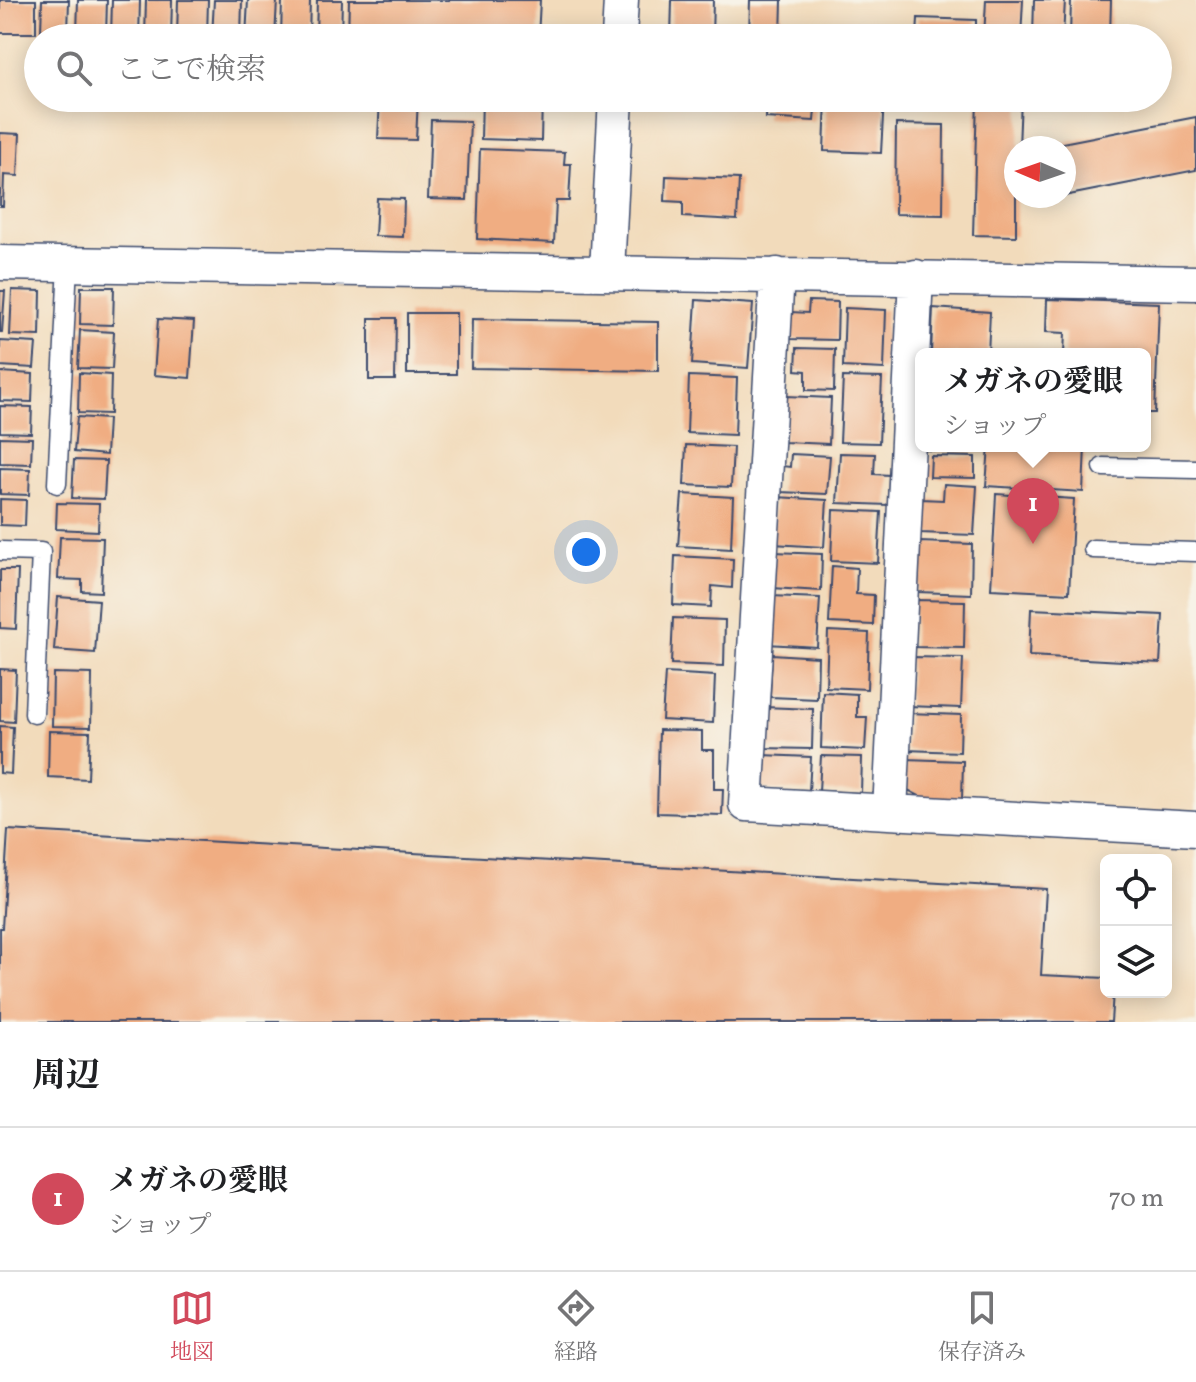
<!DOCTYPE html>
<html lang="ja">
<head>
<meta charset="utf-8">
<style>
  :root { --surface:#fff; --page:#f6f6f6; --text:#202124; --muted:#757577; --line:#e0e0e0; --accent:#d1495b }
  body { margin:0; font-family:Vollkorn,"Noto Serif JP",serif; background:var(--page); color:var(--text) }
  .controls { position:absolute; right:24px; bottom:24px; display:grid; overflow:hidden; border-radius:12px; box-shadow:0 4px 20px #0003 }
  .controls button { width:72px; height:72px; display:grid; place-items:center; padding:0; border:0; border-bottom:2px solid var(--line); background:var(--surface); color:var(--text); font:40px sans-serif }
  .compass { position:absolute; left:1004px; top:136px; width:72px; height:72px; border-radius:50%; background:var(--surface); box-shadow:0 4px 20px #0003; rotate:272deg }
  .you { position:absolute; left:586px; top:552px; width:28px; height:28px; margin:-20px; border:6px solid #fff; border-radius:50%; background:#1a73e8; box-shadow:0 0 0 12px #1a73e833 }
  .badge { display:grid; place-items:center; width:52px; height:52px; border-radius:50%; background:var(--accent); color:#fff; font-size:26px; font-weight:700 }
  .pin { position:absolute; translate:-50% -66px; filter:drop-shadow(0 2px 4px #0008) }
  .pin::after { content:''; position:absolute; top:42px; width:28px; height:24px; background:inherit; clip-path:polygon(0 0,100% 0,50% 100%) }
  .popup { position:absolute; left:915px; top:348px; width:236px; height:104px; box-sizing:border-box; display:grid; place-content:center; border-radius:12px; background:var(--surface); filter:drop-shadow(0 2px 6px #0005); font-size:26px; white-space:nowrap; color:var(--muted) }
  .popup b { font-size:30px; color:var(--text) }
  .popup::after { content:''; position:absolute; left:50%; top:100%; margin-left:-16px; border:16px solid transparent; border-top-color:var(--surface) }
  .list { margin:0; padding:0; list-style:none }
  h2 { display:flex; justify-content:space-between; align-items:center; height:104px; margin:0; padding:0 32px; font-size:34px }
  h2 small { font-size:26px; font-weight:400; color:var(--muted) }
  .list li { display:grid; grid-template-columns:52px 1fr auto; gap:24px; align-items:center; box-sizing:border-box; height:144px; padding:0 32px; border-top:2px solid var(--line) }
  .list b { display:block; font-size:30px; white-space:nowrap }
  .list p { margin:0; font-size:26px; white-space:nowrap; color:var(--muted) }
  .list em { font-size:26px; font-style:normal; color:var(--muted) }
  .icon { flex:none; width:44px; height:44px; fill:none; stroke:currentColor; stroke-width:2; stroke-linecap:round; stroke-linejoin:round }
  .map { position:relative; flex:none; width:1196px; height:1022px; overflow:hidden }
  .search { position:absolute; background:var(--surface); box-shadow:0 4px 20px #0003; left:24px; right:24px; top:24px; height:88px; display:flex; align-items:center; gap:20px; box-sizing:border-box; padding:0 28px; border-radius:44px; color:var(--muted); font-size:30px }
  .sheet { height:248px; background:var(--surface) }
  nav { display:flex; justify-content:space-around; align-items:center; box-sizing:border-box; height:112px; border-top:2px solid var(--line); background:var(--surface); font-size:22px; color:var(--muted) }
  nav a { display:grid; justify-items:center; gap:4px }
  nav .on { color:var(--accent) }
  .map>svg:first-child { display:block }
  .building { fill:#f0ad82 }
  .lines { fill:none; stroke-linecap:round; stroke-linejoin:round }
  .service-casing { stroke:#3b496c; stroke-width:21 }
  .minor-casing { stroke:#3b496c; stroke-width:37 }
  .service { stroke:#fff; stroke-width:18 }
  .minor { stroke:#fff; stroke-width:34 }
</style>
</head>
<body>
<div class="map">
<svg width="1196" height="1022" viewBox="0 0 1196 1022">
  <rect width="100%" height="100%" fill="#f7f3e8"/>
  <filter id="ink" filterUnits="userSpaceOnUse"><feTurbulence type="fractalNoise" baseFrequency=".0125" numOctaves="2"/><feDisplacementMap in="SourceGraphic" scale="16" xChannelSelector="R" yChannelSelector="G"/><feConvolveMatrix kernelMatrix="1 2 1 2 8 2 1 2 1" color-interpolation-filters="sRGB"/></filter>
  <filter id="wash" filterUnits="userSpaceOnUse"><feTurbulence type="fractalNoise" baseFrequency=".006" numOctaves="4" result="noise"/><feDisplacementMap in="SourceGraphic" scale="32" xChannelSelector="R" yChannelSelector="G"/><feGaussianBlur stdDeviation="1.8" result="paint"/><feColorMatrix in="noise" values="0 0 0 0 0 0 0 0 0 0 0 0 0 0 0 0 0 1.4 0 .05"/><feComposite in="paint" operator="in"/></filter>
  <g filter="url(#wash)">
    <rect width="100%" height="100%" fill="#f2dbbb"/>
    <g id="blocks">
      <path class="building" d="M 0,0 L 36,0 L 36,33 L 0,33 Z
        M 42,0 L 69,0 L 68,33 L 41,32 Z
        M 78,0 L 107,0 L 106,36 L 77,35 Z
        M 112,0 L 140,0 L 139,38 L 111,38 Z
        M 146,0 L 172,0 L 171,38 L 145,38 Z
        M 178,0 L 208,0 L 207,38 L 177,38 Z
        M 214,0 L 242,0 L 241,38 L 212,38 Z
        M 248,0 L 277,0 L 275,38 L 246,38 Z
        M 282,0 L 310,0 L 309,38 L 281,38 Z
        M 317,0 L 342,0 L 341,38 L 316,38 Z
        M 349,0 L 540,0 L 538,38 L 348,38 Z
        M 672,0 L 713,0 L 712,38 L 671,38 Z
        M 750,0 L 782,0 L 781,38 L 749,38 Z
        M 986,0 L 1023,0 L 1021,38 L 984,38 Z
        M 1034,0 L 1065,0 L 1063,38 L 1033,38 Z
        M 1071,0 L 1111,0 L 1110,38 L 1070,38 Z
        M 918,18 L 976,20 L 976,38 L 917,38 Z
        M 380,98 L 418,98 L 416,140 L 378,139 Z
        M 431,98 L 472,98 L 471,108 L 430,107 Z
        M 482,98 L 542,98 L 541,141 L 481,139 Z
        M 767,98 L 816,98 L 814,121 L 766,118 Z
        M 826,98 L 884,98 L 881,153 L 824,151 Z
        M 977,98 L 1021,98 L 1019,148 L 1016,148 L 1016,236 L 973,235 Z
        M 1196,117 L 1196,170 L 1064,196 L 1064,148 L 1053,148 L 1052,145 Z
        M 431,120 L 470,121 L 467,200 L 428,199 Z
        M 896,124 L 944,125 L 943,215 L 895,214 Z
        M 0,133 L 20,134 L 18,176 L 4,175 L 3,206 L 0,206 Z
        M 480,149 L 565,152 L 564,164 L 571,164 L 569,201 L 556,201 L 554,243 L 477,239 Z
        M 666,176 L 739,179 L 737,220 L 683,217 L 683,202 L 665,201 Z
        M 377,198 L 404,199 L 403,237 L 375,236 Z
        M 81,287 L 114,287 L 113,325 L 80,324 Z
        M 12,290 L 41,291 L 40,336 L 10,335 Z
        M 0,291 L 5,291 L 2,332 L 0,332 Z
        M 1047,299 L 1159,303 L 1155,413 L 1145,413 L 1145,354 L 1064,354 L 1065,333 L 1046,332 Z
        M 696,300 L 753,304 L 748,368 L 692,364 Z
        M 809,301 L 838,302 L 837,340 L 790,339 L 791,312 L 808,313 Z
        M 845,308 L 886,310 L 884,369 L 843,367 Z
        M 933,308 L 990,312 L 988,354 L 931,354 Z
        M 407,313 L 456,313 L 456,374 L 407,374 Z
        M 369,318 L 396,318 L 395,380 L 369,380 Z
        M 158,319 L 194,321 L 190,378 L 154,375 Z
        M 472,319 L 658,322 L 658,371 L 471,368 Z
        M 80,330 L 114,332 L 112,369 L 78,368 Z
        M 0,341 L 36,343 L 34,368 L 0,366 Z
        M 797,348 L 835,349 L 834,391 L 806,390 L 806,371 L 796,370 Z
        M 0,372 L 33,374 L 32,402 L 0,401 Z
        M 79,373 L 111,375 L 110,414 L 78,413 Z
        M 689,376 L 737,378 L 735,435 L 687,433 Z
        M 843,377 L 882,378 L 879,443 L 840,442 Z
        M 786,396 L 831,398 L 829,444 L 784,442 Z
        M 0,406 L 32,407 L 31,433 L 0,432 Z
        M 77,417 L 108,419 L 106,455 L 74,452 Z
        M 0,437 L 32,438 L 31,464 L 0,463 Z
        M 686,445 L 733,447 L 731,487 L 684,485 Z
        M 927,446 L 976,446 L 976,452 L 927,450 Z
        M 989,446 L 1085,446 L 1083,492 L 986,486 Z
        M 840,453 L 875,454 L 874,474 L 889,475 L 888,505 L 837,503 Z
        M 791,454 L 830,456 L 827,494 L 780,492 L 782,466 L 790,467 Z
        M 931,456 L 975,457 L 975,478 L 930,477 Z
        M 74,460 L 106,461 L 104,499 L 72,498 Z
        M 0,468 L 30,469 L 29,495 L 0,494 Z
        M 944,484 L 977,486 L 974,535 L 920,533 L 921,499 L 943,500 Z
        M 682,494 L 733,497 L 731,549 L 678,546 Z
        M 996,494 L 1074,499 L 1069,593 L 991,589 Z
        M 776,497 L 827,500 L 824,547 L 773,544 Z
        M 0,499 L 26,500 L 25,526 L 0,525 Z
        M 57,503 L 99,504 L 98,531 L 56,529 Z
        M 833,510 L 881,512 L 878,563 L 831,561 Z
        M 60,537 L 103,538 L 101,592 L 82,591 L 82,580 L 58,579 Z
        M 919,542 L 972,544 L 971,594 L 918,592 Z
        M 774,552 L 822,554 L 821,591 L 772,588 Z
        M 675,556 L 733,559 L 732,588 L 712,586 L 711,607 L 673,605 Z
        M 832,566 L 857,568 L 856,594 L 874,595 L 873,625 L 829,623 Z
        M 0,570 L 18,570 L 16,629 L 0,628 Z
        M 770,596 L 820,598 L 817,647 L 767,644 Z
        M 58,597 L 99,600 L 95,653 L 54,650 Z
        M 914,600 L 965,601 L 964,648 L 913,647 Z
        M 1031,609 L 1163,615 L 1160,663 L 1029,656 Z
        M 673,618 L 725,620 L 724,666 L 671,664 Z
        M 828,631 L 869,633 L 867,689 L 826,687 Z
        M 772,654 L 818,657 L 817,699 L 770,697 Z
        M 910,657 L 963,658 L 961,708 L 908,706 Z
        M 0,669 L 16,670 L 14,722 L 0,721 Z
        M 53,673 L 92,674 L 91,727 L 52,726 Z
        M 665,673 L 715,676 L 713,723 L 662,720 Z
        M 823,692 L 857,694 L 857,717 L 867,717 L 865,750 L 821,748 Z
        M 763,707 L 813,709 L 812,749 L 761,748 Z
        M 908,713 L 961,715 L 960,752 L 906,750 Z
        M 0,726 L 13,727 L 11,774 L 0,773 Z
        M 659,730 L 702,731 L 702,750 L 714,750 L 714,789 L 723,789 L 722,815 L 657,813 Z
        M 49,731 L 90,732 L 88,779 L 48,777 Z
        M 762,755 L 811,757 L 809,791 L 761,789 Z
        M 821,756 L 862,757 L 861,793 L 819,791 Z
        M 905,759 L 963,761 L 962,800 L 923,798 L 904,788 Z
        M 8,830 L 1046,889 L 1041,975 L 1106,978 L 1106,992 L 1113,992 L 1111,1022 L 0,1022 L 0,928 L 2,928 Z"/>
    </g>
  </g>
  <g filter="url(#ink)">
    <use href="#blocks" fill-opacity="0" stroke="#3b496c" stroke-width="2"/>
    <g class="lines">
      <g class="service-casing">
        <path id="service" d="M 1103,467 L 1196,469
          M 57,484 L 68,264
          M 1093,549 L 1196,552
          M 0,551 L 41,552 L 34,714"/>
      </g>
      <g class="minor-casing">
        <path id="minor" d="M 619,38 L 621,0
          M 0,263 L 1196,283
          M 607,271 L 616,98
          M 777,275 L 746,804 L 1196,829
          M 890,812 L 916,277"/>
      </g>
      <use href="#service" class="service"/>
      <use href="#minor" class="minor"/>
    </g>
  </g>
</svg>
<div class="controls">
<button><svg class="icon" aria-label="locate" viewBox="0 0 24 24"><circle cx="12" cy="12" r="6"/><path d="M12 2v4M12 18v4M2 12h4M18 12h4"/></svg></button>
<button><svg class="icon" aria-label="layers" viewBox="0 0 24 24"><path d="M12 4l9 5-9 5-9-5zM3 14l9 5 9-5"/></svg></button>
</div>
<svg class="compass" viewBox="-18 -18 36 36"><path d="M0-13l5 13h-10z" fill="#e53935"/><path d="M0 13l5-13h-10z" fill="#757577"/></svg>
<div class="you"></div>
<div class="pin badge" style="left:1033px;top:544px">1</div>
<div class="popup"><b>メガネの愛眼</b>ショップ</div>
<div class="search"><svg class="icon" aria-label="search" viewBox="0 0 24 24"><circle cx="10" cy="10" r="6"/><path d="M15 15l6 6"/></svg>ここで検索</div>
</div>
<section class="sheet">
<h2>周辺<small></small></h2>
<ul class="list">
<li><span class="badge">1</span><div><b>メガネの愛眼</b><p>ショップ</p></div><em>70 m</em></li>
</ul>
</section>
<nav>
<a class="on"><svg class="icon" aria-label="map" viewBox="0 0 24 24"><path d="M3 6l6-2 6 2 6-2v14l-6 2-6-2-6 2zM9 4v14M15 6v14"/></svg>地図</a>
<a><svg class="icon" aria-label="directions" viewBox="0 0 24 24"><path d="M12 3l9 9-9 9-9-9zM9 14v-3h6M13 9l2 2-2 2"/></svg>経路</a>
<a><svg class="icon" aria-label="saved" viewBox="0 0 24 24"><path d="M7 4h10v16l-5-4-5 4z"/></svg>保存済み</a>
</nav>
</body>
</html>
